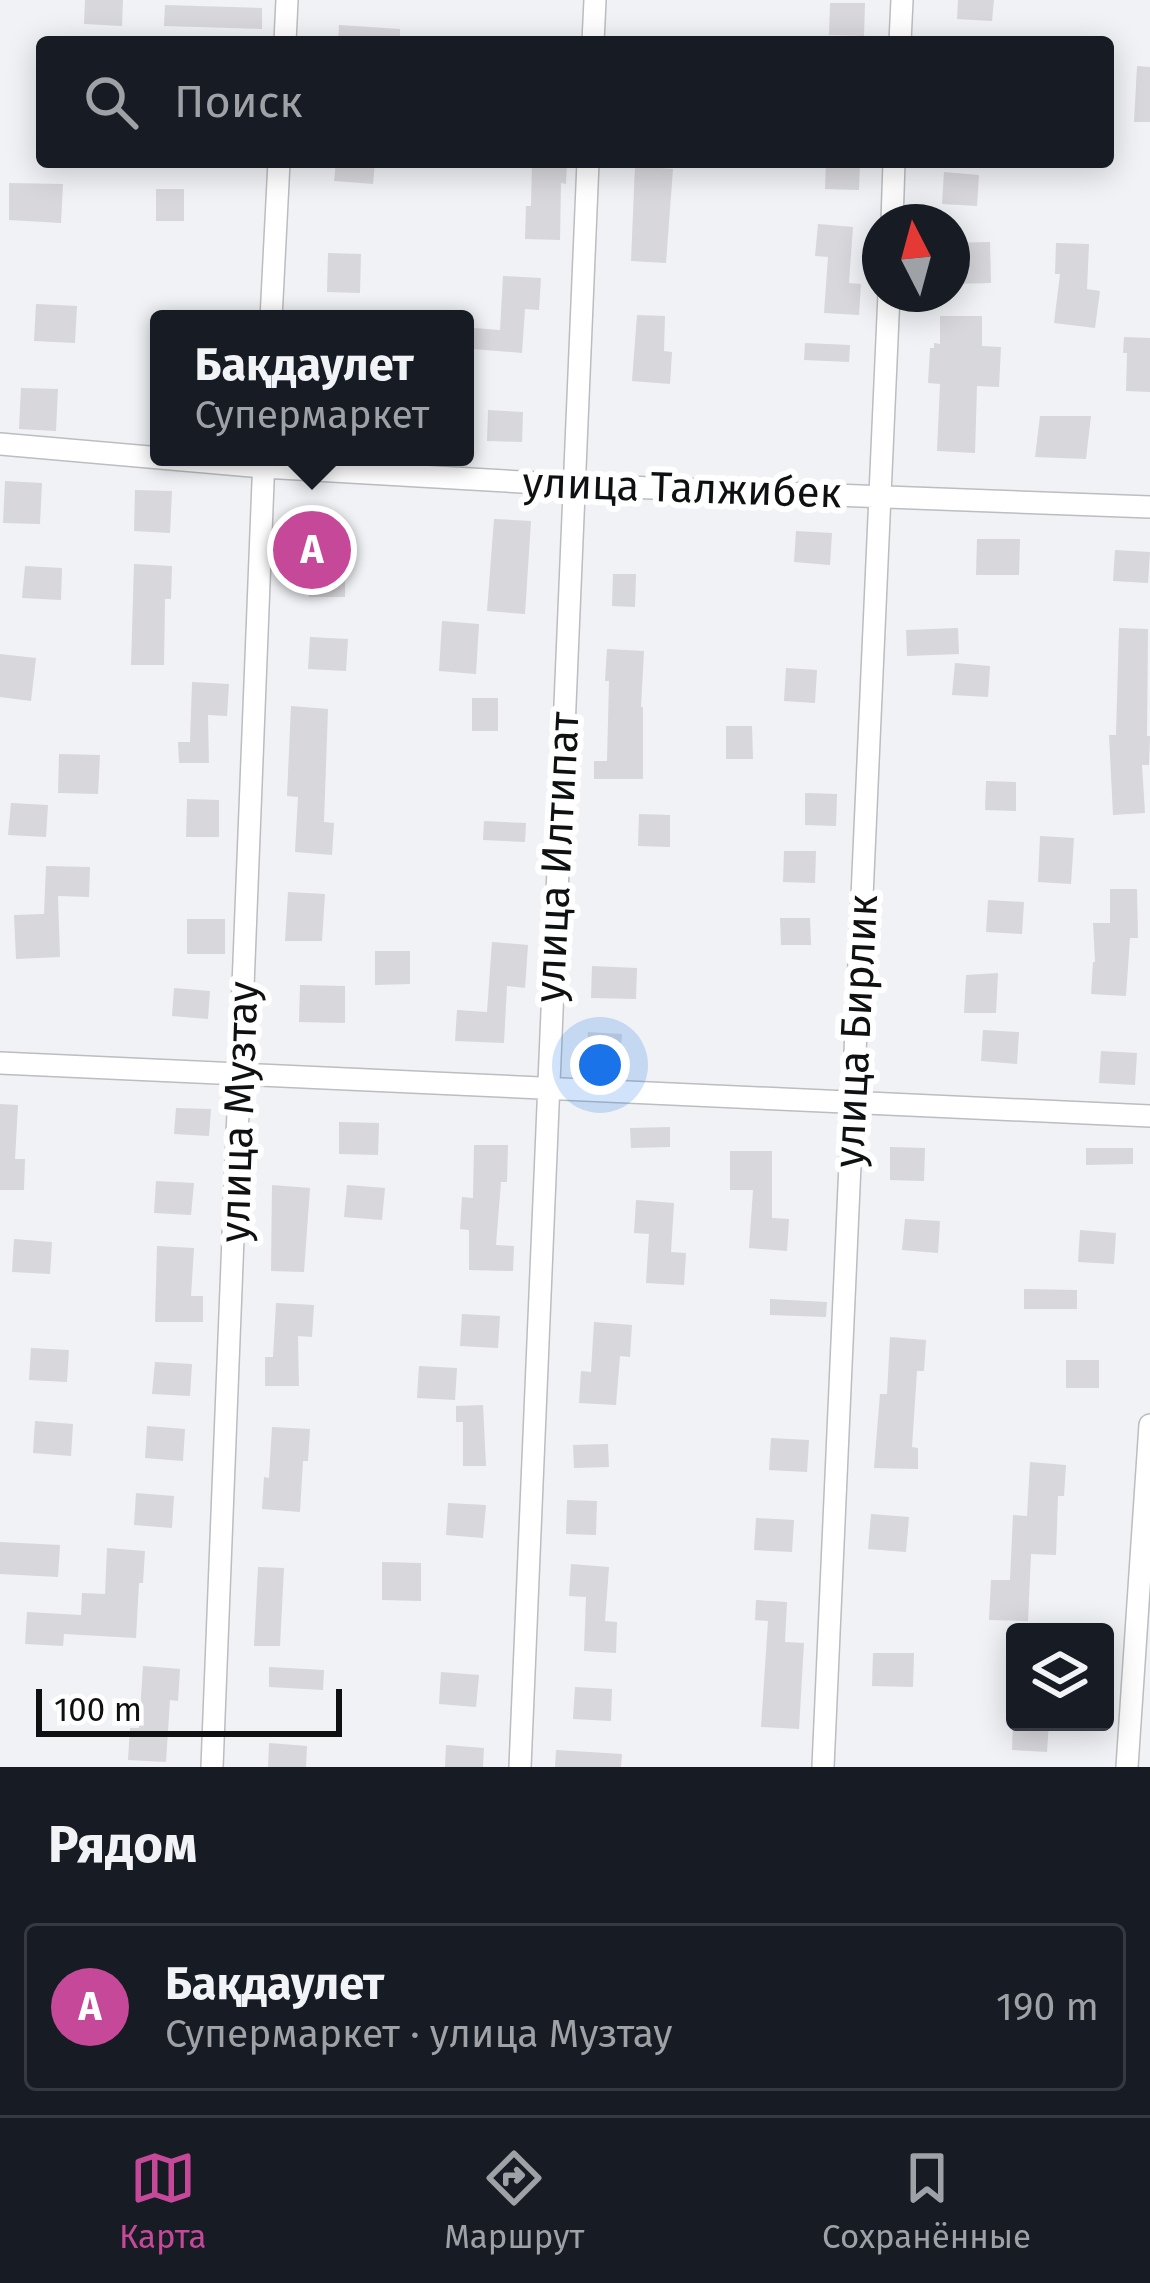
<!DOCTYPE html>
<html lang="ru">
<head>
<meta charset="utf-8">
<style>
  :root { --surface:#171b24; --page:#242831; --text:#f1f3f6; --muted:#9ea1a6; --line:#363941; --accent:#c64999 }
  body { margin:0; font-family:"Fira Sans",sans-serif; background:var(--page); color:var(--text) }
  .controls { position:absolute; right:36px; bottom:36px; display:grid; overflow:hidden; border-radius:12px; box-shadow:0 6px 30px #0003 }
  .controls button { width:108px; height:108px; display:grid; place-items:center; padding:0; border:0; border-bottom:3px solid var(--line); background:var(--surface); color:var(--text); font:60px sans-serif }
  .compass { position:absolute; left:862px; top:204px; width:108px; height:108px; border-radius:50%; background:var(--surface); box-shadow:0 6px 30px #0003; rotate:354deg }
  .scale { position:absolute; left:36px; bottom:30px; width:306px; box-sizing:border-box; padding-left:12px; border:6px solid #0f1011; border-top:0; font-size:33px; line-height:42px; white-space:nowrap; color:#0f1011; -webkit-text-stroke:9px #fff; paint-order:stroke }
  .you { position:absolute; left:600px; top:1065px; width:42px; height:42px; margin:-30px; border:9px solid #fff; border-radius:50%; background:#1a73e8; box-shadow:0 0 0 18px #1a73e833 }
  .badge { display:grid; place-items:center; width:78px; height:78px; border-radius:50%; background:var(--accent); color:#fff; font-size:39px; font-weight:700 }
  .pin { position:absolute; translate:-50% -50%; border:6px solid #fff; box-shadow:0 3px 12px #0006 }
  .popup { position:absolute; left:150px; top:310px; width:324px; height:156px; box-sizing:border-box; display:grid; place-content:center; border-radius:12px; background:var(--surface); filter:drop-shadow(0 3px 9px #0005); font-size:39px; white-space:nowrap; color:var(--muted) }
  .popup b { font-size:45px; color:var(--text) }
  .popup::after { content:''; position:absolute; left:50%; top:100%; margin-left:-24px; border:24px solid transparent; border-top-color:var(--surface) }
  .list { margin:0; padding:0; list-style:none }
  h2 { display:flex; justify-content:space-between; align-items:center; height:156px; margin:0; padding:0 48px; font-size:51px }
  h2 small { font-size:39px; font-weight:400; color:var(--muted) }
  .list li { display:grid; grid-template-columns:78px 1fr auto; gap:36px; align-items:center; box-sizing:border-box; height:168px; margin:0 24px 24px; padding:0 24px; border:3px solid var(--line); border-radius:12px }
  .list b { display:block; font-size:45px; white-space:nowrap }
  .list p { margin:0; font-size:39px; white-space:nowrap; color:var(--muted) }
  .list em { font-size:39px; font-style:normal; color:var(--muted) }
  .icon { flex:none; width:66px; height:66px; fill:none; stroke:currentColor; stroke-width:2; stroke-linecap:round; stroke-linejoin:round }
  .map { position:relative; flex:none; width:1150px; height:1767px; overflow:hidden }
  .search { position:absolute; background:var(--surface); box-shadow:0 6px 30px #0003; left:36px; right:36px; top:36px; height:132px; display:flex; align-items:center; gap:30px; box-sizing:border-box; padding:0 42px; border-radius:12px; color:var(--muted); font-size:45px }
  .sheet { height:348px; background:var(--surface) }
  nav { display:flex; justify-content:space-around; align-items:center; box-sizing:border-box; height:168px; border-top:3px solid var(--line); background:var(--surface); font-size:33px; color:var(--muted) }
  nav a { display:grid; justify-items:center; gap:6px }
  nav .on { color:var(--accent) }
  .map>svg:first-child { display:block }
  .building { fill:#d8d7db }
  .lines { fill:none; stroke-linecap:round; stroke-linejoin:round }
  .minor-casing { stroke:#bbbdc0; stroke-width:24 }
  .minor { stroke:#fff; stroke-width:21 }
  .labels { text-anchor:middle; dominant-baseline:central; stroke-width:12; stroke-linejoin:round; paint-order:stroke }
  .street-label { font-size:42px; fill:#0f1011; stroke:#fff }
</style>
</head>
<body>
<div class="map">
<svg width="1150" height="1767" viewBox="0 0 1150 1767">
  <rect width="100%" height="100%" fill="#f0f2f6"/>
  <path class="building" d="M 85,0 L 123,0 L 122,26 L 84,24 Z
    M 958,0 L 994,0 L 992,21 L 957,19 Z
    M 830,3 L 865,3 L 864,36 L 829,35 Z
    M 165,5 L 262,8 L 262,29 L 164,26 Z
    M 339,25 L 400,29 L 400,42 L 338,42 Z
    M 1137,66 L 1150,67 L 1150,122 L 1134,122 Z
    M 336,162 L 375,162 L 373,184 L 334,181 Z
    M 532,162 L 567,162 L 566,184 L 561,183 L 560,240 L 525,239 L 526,206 L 531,206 Z
    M 826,162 L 860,162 L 859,190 L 825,189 Z
    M 635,166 L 673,169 L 666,263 L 631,261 Z
    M 944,172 L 979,175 L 977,206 L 942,204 Z
    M 9,183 L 63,184 L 61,223 L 9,220 Z
    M 156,189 L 184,189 L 184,221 L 156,221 Z
    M 818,224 L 853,227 L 849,283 L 861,284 L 859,315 L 824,313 L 828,257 L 815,256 Z
    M 990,242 L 991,283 L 952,284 L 952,243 Z
    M 1056,243 L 1089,244 L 1087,289 L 1100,291 L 1095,328 L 1054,323 L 1060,274 L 1055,274 Z
    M 328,253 L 361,254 L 360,293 L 327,292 Z
    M 503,276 L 541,278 L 539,310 L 525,309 L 522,353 L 473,349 L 474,328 L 500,330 Z
    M 36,304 L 77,306 L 75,343 L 34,341 Z
    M 637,315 L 665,316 L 664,351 L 672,352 L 670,384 L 632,381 Z
    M 940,316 L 982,316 L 982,346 L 1001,347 L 999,387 L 977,386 L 975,453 L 937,451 L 940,384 L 928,383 L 930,348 L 934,348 L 934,343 L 940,344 Z
    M 1124,337 L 1150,338 L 1150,392 L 1126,391 L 1127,353 L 1123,353 Z
    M 805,343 L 850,345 L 849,362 L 804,360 Z
    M 21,388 L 58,389 L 56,431 L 19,429 Z
    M 488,410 L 523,412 L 522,442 L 487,441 Z
    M 1040,416 L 1091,416 L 1086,459 L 1035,457 Z
    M 5,481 L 42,483 L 40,524 L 3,523 Z
    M 135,490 L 172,491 L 170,533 L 134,531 Z
    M 494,519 L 531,521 L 525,614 L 487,611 Z
    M 796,531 L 832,533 L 830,565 L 794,562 Z
    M 977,539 L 1020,539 L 1019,575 L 976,575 Z
    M 1115,550 L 1150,552 L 1148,583 L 1113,581 Z
    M 309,563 L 345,564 L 345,597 L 309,597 Z
    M 134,564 L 172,566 L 171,599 L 165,599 L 164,665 L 131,665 Z
    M 25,566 L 62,568 L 61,600 L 22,598 Z
    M 613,574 L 636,574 L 635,607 L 612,606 Z
    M 442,621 L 479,624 L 476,674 L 439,671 Z
    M 958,628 L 959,654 L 907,656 L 906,630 Z
    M 1119,628 L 1148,629 L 1147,736 L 1150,736 L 1149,765 L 1142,765 L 1145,813 L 1113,815 L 1109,735 L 1116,735 Z
    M 310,637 L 348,639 L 346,671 L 308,669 Z
    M 607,649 L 644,651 L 641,707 L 643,707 L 643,779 L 594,779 L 594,761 L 607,761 L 609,681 L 605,681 Z
    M 0,654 L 36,658 L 31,701 L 0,697 Z
    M 955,663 L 990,666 L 988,697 L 952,695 Z
    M 786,668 L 817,670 L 815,703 L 784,701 Z
    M 192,682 L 229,684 L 227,716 L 208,715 L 209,763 L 179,763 L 178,742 L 190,742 Z
    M 472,698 L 498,698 L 498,731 L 472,731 Z
    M 291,706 L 328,709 L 324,822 L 334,823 L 332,855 L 295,852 L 298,797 L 287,796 Z
    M 726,726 L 752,726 L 753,759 L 726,759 Z
    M 59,754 L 100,755 L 98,794 L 58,793 Z
    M 986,781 L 1016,782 L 1016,811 L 985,810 Z
    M 805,793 L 837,794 L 836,826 L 805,825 Z
    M 187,799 L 219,800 L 219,837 L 186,837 Z
    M 11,803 L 48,805 L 46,837 L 8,835 Z
    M 639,814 L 670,815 L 670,847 L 638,846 Z
    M 484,821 L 526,823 L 525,842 L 483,840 Z
    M 1040,836 L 1074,838 L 1071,884 L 1038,882 Z
    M 784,851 L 816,851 L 815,883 L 783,882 Z
    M 46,866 L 90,867 L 89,897 L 58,896 L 60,957 L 16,959 L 14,915 L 44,914 Z
    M 1110,889 L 1137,889 L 1138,938 L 1130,938 L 1126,996 L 1091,994 L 1093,962 L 1095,962 L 1093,923 L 1110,923 Z
    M 288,892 L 325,894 L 322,941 L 285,941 Z
    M 988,900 L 1024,902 L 1022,934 L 986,932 Z
    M 780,918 L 810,918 L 811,945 L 781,945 Z
    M 187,919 L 225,919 L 225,954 L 187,954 Z
    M 492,942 L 528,945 L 525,988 L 507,986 L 504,1043 L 455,1041 L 457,1010 L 487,1012 Z
    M 375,951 L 410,951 L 410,984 L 375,985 Z
    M 592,966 L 637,968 L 636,999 L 591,998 Z
    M 998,973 L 996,1013 L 964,1013 L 966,975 Z
    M 300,985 L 345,986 L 345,1023 L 299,1022 Z
    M 174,988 L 210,991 L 208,1019 L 172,1016 Z
    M 983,1030 L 1019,1032 L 1017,1064 L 981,1061 Z
    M 588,1032 L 622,1034 L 620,1061 L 586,1059 Z
    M 1101,1051 L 1137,1053 L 1135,1085 L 1099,1083 Z
    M 0,1104 L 18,1105 L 15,1159 L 25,1159 L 24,1190 L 0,1190 Z
    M 176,1108 L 211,1109 L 209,1136 L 174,1134 Z
    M 339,1122 L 379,1123 L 378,1155 L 339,1154 Z
    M 670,1127 L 670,1147 L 631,1148 L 630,1128 Z
    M 474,1145 L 508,1145 L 507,1182 L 501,1182 L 496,1245 L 514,1246 L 513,1271 L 469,1270 L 469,1230 L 460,1229 L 462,1197 L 473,1198 Z
    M 890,1147 L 925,1148 L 924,1181 L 890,1180 Z
    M 1086,1148 L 1133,1148 L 1133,1164 L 1086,1165 Z
    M 730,1151 L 772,1151 L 772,1218 L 789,1219 L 787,1251 L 749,1248 L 753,1190 L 730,1190 Z
    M 156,1181 L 194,1183 L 191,1215 L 154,1213 Z
    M 272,1185 L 310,1188 L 304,1272 L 271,1271 Z
    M 347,1185 L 385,1188 L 382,1220 L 344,1217 Z
    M 636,1200 L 674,1203 L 671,1252 L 686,1253 L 684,1285 L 646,1283 L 649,1234 L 634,1233 Z
    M 905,1219 L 940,1221 L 938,1253 L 902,1250 Z
    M 1080,1230 L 1116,1233 L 1114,1264 L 1078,1262 Z
    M 14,1239 L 52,1242 L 50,1274 L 12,1272 Z
    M 157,1246 L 194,1248 L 191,1296 L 203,1296 L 203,1322 L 155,1322 Z
    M 1024,1289 L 1077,1290 L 1077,1309 L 1024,1309 Z
    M 770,1299 L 827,1302 L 826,1317 L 770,1315 Z
    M 276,1303 L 314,1305 L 312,1337 L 298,1336 L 299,1386 L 265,1386 L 265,1357 L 273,1357 Z
    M 462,1314 L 500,1316 L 498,1348 L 460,1346 Z
    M 594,1322 L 632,1325 L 630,1357 L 620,1356 L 616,1405 L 579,1403 L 581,1371 L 591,1372 Z
    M 890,1337 L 926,1340 L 924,1371 L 917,1371 L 912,1447 L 918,1448 L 918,1469 L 874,1468 L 880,1394 L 887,1394 Z
    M 31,1348 L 69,1350 L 67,1382 L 29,1380 Z
    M 1066,1360 L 1099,1360 L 1099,1388 L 1066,1388 Z
    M 155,1362 L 192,1364 L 190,1396 L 152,1394 Z
    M 419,1366 L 457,1368 L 455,1400 L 417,1398 Z
    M 483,1405 L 486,1466 L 463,1466 L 463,1422 L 456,1422 L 456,1406 Z
    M 35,1421 L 73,1424 L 71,1456 L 33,1453 Z
    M 147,1426 L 185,1429 L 183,1461 L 145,1458 Z
    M 272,1427 L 310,1429 L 308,1461 L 303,1461 L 300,1512 L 262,1509 L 264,1477 L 269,1478 Z
    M 771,1438 L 809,1440 L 807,1472 L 769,1470 Z
    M 608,1444 L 609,1467 L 574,1468 L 573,1445 Z
    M 1030,1462 L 1066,1465 L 1064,1496 L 1058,1496 L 1056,1555 L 1031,1554 L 1028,1621 L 989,1620 L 991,1580 L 1010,1580 L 1013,1515 L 1027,1516 Z
    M 136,1493 L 174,1496 L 172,1528 L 134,1525 Z
    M 567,1500 L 597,1501 L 596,1535 L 566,1534 Z
    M 448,1503 L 486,1505 L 483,1538 L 446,1535 Z
    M 871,1514 L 909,1517 L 906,1552 L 868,1549 Z
    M 756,1518 L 794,1520 L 792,1552 L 754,1550 Z
    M 0,1542 L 60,1545 L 58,1577 L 0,1574 Z
    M 107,1548 L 145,1551 L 143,1583 L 139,1583 L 136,1638 L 64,1634 L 63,1646 L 25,1644 L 27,1612 L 81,1615 L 82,1593 L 105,1594 Z
    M 382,1562 L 421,1563 L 421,1601 L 382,1600 Z
    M 571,1564 L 609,1567 L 605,1621 L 617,1622 L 616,1653 L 584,1651 L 586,1597 L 569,1596 Z
    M 258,1567 L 284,1568 L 280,1646 L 254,1646 Z
    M 756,1600 L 787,1602 L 785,1642 L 804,1643 L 799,1729 L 761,1727 L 768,1621 L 755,1620 Z
    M 873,1653 L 914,1653 L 913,1687 L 872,1686 Z
    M 143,1666 L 180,1669 L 178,1701 L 170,1700 L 166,1762 L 128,1760 L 130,1728 L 139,1728 Z
    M 269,1667 L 324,1670 L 323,1690 L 269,1687 Z
    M 441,1672 L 479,1675 L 476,1707 L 439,1704 Z
    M 575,1687 L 612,1689 L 611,1721 L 573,1719 Z
    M 1013,1722 L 1049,1722 L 1047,1752 L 1012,1750 Z
    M 269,1743 L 307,1746 L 306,1767 L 268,1767 Z
    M 446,1745 L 484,1748 L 483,1767 L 445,1767 Z
    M 556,1750 L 622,1754 L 621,1767 L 555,1767 Z"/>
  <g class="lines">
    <g class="minor-casing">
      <path id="minor" d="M 285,42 L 287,0
        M 593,42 L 595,0
        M 900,42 L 902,0
        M 892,222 L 894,162
        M 271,319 L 279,162
        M 0,444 L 263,467 L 573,485 L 1150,507
        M 0,1063 L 1150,1116
        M 212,1767 L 264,457
        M 520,1767 L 588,162
        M 823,1767 L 889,294
        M 1127,1767 L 1150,1425"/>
    </g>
    <use href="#minor" class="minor"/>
  </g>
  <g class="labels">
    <g class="street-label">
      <text transform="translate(682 488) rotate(2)">улица Талжибек</text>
      <text transform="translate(557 857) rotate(-87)">улица Илтипат</text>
      <text transform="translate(856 1031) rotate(-87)">улица Бирлик</text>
      <text transform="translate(239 1112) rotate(-88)">улица Музтау</text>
    </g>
  </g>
</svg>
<div class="controls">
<button><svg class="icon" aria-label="layers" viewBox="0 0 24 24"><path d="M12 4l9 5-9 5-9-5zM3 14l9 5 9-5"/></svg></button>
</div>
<svg class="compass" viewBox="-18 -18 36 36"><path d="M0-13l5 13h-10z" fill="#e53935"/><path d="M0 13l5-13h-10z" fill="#9ea1a6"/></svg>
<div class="scale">100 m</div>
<div class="you"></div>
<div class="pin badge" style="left:312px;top:550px">A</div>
<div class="popup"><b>Бақдаулет</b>Супермаркет</div>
<div class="search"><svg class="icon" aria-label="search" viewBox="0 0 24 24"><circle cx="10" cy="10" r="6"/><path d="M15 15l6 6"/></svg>Поиск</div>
</div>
<section class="sheet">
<h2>Рядом<small></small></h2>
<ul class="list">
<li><span class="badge">A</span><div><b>Бақдаулет</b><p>Супермаркет · улица Музтау</p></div><em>190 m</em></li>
</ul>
</section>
<nav>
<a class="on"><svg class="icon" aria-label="map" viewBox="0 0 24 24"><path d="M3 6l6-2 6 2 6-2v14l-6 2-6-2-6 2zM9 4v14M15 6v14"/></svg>Карта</a>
<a><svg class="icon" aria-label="directions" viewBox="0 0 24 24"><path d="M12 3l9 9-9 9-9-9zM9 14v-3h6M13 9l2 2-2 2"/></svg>Маршрут</a>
<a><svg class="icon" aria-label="saved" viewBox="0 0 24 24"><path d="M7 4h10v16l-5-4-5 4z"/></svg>Сохранённые</a>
</nav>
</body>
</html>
